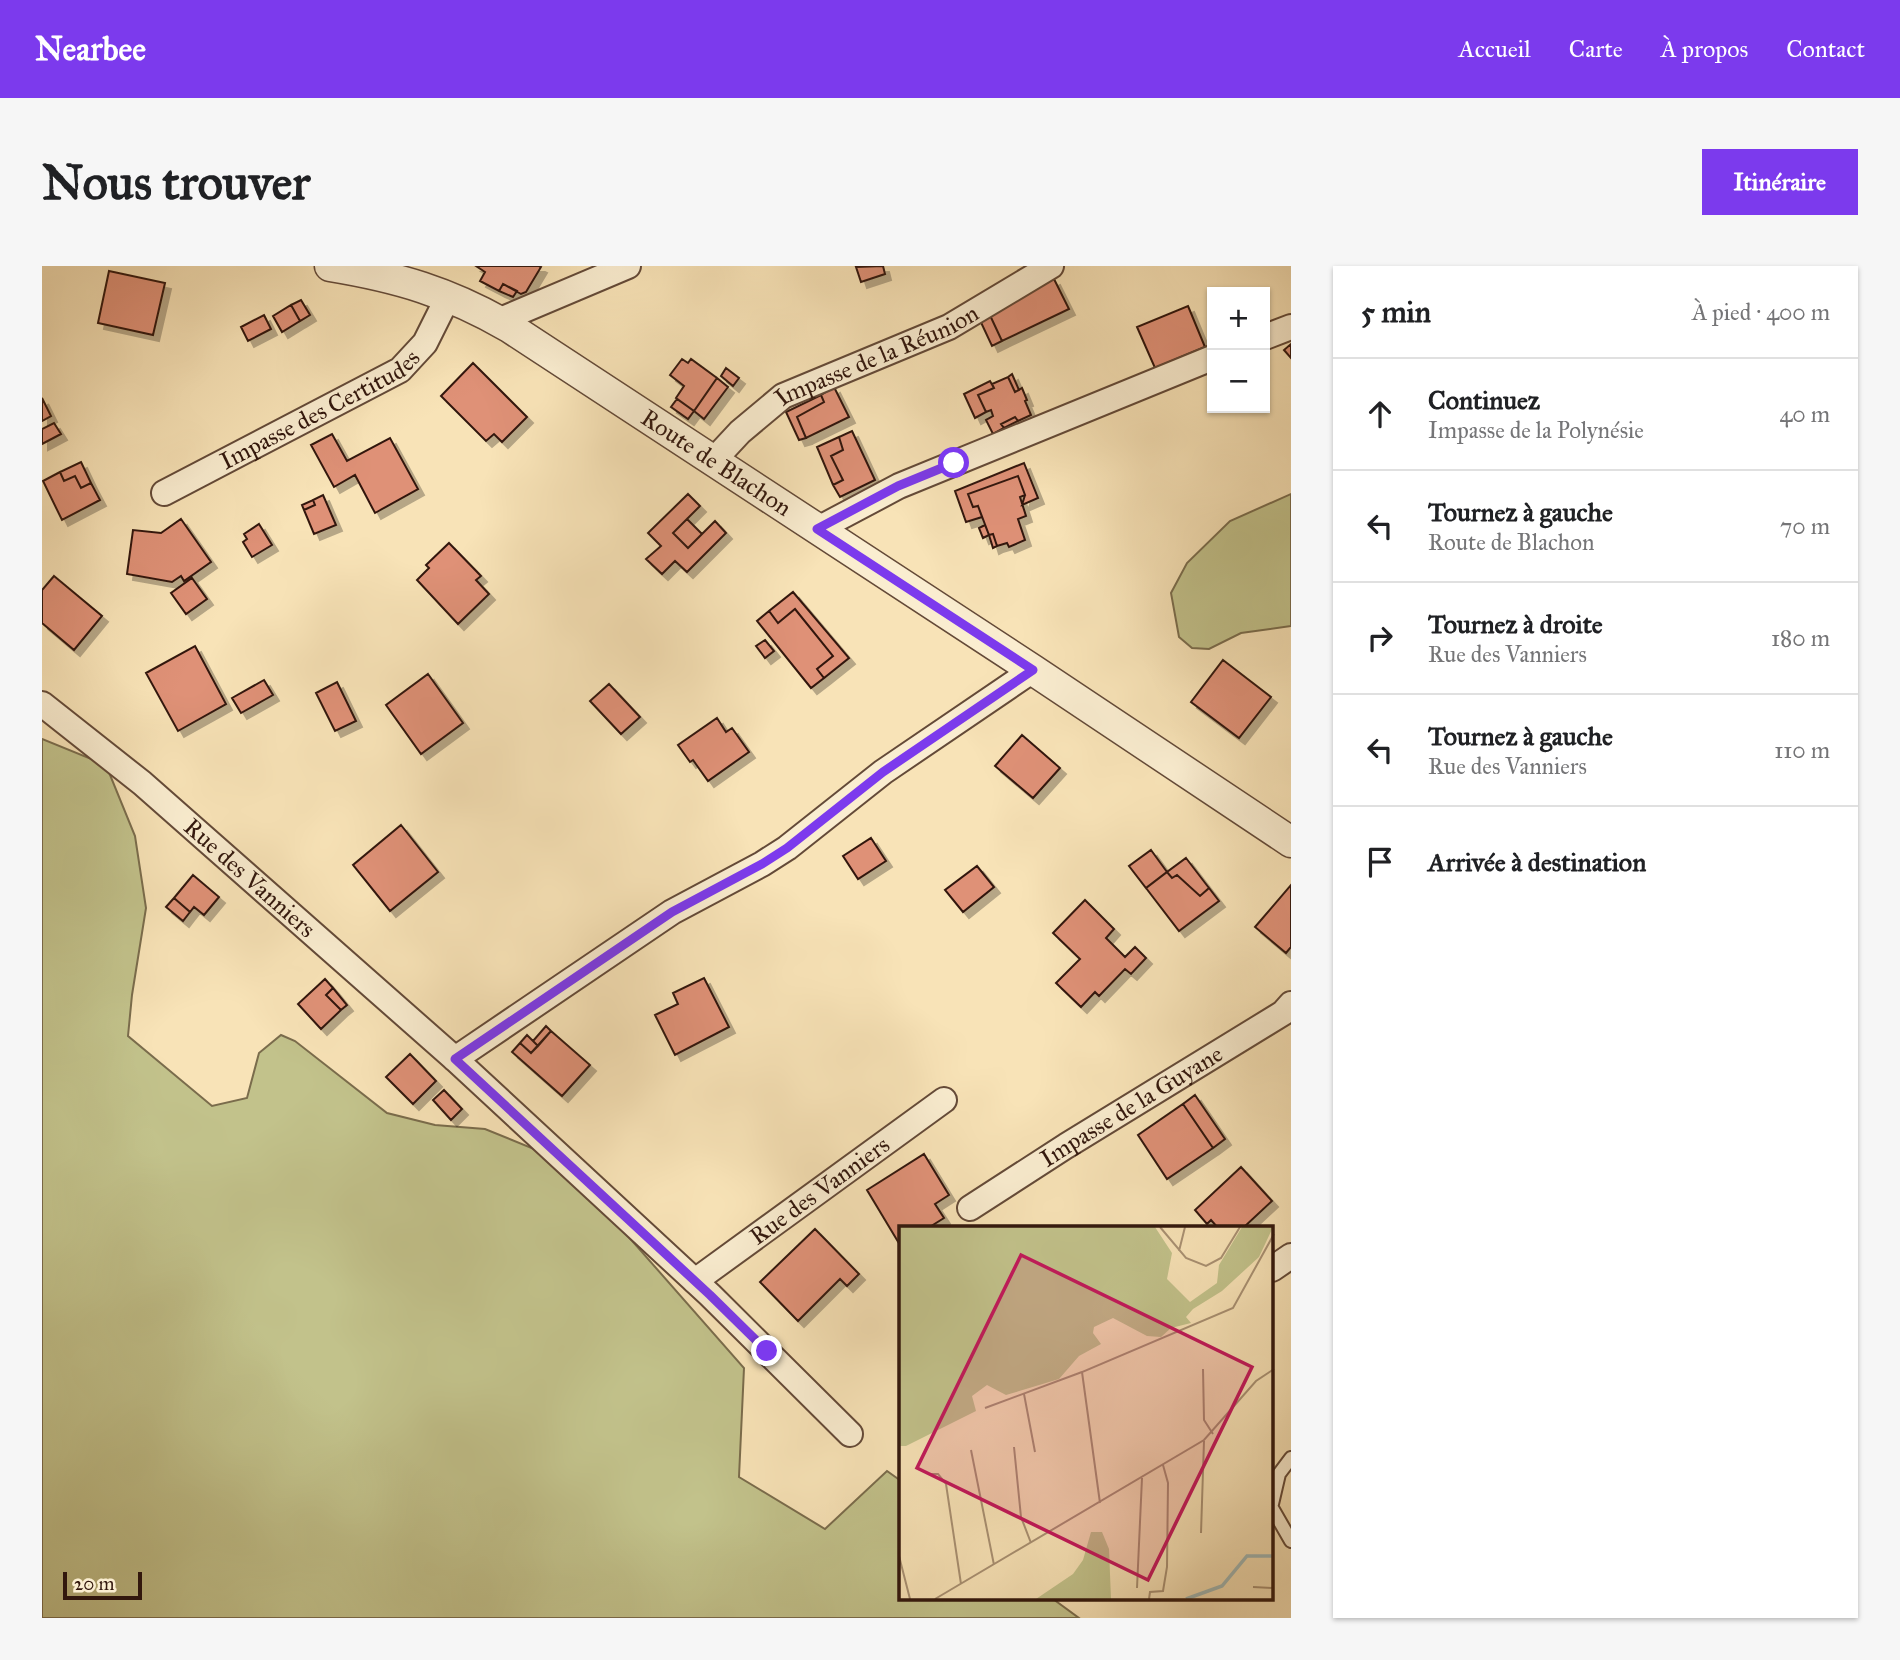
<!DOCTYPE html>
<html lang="fr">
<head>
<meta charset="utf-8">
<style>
  :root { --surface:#fff; --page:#f6f6f6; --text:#202124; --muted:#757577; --line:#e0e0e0; --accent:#7c3aed }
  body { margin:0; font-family:"IM FELL Great Primer",serif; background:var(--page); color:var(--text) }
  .controls { position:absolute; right:21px; top:21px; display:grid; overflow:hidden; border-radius:0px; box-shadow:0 2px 5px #0004 }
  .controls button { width:63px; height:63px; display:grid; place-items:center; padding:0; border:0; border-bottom:2px solid var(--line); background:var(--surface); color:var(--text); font:35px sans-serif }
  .scale { position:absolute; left:21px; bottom:18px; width:79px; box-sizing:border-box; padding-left:7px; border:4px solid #32170d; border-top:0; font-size:19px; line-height:24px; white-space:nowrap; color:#32170d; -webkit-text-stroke:5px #faedd0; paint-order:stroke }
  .stop { position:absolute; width:21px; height:21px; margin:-16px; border:5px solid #7c3aed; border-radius:50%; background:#fff }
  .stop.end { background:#7c3aed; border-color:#fff; box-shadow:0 2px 7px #0008 }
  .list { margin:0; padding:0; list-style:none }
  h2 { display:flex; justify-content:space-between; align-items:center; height:91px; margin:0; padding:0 28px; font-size:30px }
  h2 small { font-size:23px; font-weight:400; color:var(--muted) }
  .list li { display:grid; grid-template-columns:46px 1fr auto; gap:21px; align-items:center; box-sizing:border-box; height:112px; padding:0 28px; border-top:2px solid var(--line) }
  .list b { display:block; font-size:26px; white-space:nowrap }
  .list p { margin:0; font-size:23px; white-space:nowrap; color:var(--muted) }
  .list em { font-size:23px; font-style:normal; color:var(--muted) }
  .icon { flex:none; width:38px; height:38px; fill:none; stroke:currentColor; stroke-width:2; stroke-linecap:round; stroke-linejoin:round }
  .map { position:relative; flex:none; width:1249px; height:1352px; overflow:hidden; border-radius:0px }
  header { display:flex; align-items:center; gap:42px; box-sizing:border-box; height:98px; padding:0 35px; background:var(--accent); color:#fff }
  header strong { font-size:33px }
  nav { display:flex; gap:38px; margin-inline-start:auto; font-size:24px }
  .intro { display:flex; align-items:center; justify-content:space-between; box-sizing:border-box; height:168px; padding:0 42px }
  h1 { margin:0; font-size:49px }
  .button { padding:18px 32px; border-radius:0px; background:var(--accent); color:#fff; font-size:24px; font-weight:700 }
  main { display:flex; gap:42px; padding:0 42px }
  aside { flex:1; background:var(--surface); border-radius:0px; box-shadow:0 2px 5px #0004 }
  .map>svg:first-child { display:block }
  .green { fill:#c2c28b; stroke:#7a6c4c; stroke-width:2 }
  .building { fill:#df9177; stroke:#32170d; stroke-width:2; filter:url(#shadow) }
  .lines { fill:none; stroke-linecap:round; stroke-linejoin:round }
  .service-casing { stroke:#644a38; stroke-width:16 }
  .minor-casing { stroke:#644a38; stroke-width:28 }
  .tertiary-casing { stroke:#644a38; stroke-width:33 }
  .service { stroke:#faedd0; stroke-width:12 }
  .minor { stroke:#faedd0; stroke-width:24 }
  .tertiary { stroke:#faedd0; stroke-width:30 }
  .route { stroke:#7c3aed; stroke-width:9 }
  .labels { text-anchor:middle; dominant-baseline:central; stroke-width:7; stroke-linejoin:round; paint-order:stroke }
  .street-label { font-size:24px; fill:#32170d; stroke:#faedd0 }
  .inset-river { fill:none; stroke:#a2bbb9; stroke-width:3.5 }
  .inset-road { fill:none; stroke:#a99173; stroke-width:2 }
  .view { fill:#c2185b; fill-opacity:0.15; stroke:#c2185b; stroke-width:3.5 }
  .inset-edge { fill:none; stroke:#32170d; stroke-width:3.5 }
</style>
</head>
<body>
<header>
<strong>Nearbee</strong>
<nav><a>Accueil</a><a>Carte</a><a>À propos</a><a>Contact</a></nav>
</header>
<div class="intro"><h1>Nous trouver</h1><a class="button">Itinéraire</a></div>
<main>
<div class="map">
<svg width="1249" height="1352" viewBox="0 0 1249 1352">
  <defs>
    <filter id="shadow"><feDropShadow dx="6" dy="6" stdDeviation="0" flood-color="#0004"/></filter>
  </defs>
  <rect width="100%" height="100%" fill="#f8e3b7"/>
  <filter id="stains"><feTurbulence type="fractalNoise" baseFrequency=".00286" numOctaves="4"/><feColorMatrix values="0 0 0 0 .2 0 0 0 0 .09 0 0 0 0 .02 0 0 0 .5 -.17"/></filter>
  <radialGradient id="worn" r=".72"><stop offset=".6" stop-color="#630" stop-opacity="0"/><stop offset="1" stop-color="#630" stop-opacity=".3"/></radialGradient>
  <path class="green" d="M 1249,228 L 1249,360 L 1199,367 L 1167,383 L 1150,382 L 1137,371 L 1129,327 L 1145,297 L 1188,255 Z
    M 0,473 L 64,499 L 93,570 L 104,642 L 90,729 L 86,770 L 170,840 L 205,832 L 217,787 L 239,769 L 253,775 L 345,847 L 393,859 L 443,863 L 502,887 L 548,927 L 702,1102 L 697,1211 L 783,1263 L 845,1205 L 859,1215 L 859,1333 L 1011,1333 L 1037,1352 L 0,1352 Z"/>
  <path class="building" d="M 434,0 L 497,0 L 499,1 L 484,26 L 479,28 L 461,18 L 457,25 L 438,15 L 443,6 Z
    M 841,0 L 843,8 L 819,16 L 814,1 Z
    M 67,5 L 123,17 L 111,69 L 56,57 Z
    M 1012,13 L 1027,43 L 960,75 L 946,45 Z
    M 461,18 L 475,25 L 471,31 L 457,25 Z
    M 259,34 L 268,49 L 258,55 L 249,39 Z
    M 249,39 L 258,55 L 240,66 L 231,50 Z
    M 1146,40 L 1163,81 L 1113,102 L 1095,61 Z
    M 946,45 L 960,75 L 950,80 L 936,50 Z
    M 222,49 L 229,63 L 206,75 L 199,61 Z
    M 1249,78 L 1249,92 L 1242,84 Z
    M 640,93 L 646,97 L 649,93 L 675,112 L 652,145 L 634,132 L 642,120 L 628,109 Z
    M 431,97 L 485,151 L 460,176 L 452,168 L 444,175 L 399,130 Z
    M 684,102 L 697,112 L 691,120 L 679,110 Z
    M 970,108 L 977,124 L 973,126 L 966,111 Z
    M 966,111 L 973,126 L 980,122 L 985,134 L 983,135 L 989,149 L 976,155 L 973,151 L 959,158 L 962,162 L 951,168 L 944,154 L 951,150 L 949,144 L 944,146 L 936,129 L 952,122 L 950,118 Z
    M 675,112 L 686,121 L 662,153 L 652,145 Z
    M 948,115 L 952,122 L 936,129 L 944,146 L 933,152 L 922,128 Z
    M 792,121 L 807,151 L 764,172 L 755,151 L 782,136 L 779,129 Z
    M 779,129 L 782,136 L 755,151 L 764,172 L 757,174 L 744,146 Z
    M 0,132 L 9,150 L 0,155 Z
    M 635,133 L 652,145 L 646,153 L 629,141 Z
    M 973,151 L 976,155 L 962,162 L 959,158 Z
    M 12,157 L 19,168 L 0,178 L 0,163 Z
    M 810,165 L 833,214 L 798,231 L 791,219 L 801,214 L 789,190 L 801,184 L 797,171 Z
    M 290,168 L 305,195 L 348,172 L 376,223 L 333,247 L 313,209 L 292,221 L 269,179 Z
    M 797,171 L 801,184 L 789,190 L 801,214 L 791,219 L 775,181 Z
    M 39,196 L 49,217 L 39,222 L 33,210 L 22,215 L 18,206 Z
    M 982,197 L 996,232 L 980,239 L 983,229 L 976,210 L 926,228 L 931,241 L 936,240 L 940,251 L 924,256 L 913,225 Z
    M 18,206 L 22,215 L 33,210 L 39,222 L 49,217 L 58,234 L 20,254 L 1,215 Z
    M 976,210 L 983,229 L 978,231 L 984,250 L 976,253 L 983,274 L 967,281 L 965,277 L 955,280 L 951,268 L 947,269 L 936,240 L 931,241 L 926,228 Z
    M 646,228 L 658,240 L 631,267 L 646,282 L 673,255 L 684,267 L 645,306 L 633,295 L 620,308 L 604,293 L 619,280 L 606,267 Z
    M 281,229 L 294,259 L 272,268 L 262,244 L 273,239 L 271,234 Z
    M 271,234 L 273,239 L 262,244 L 260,239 Z
    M 139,253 L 169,296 L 142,315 L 139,310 L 130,316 L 85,308 L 91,264 L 119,267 Z
    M 645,253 L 660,268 L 646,282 L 631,267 Z
    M 217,258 L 230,279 L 210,291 L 201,276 L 205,273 L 202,268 Z
    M 943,259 L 947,269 L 941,272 L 937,262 Z
    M 951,268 L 955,280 L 951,282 L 947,269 Z
    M 407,277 L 439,310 L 434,314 L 447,328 L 416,358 L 375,314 L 387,302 L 384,299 Z
    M 12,310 L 60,350 L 32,384 L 0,357 L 0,324 Z
    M 150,312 L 165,333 L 144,348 L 129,327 Z
    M 751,326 L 807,392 L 782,412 L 775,403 L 791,390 L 753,343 L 736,357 L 727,345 Z
    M 753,343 L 791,390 L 775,403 L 782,412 L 769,422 L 715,355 L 727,345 L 736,357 Z
    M 723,374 L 732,385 L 723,392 L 714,380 Z
    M 153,380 L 184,438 L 136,465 L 104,407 Z
    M 1181,394 L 1229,431 L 1197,472 L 1149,436 Z
    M 386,408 L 421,457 L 379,488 L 344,439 Z
    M 222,414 L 231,429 L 199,447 L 190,432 Z
    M 295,416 L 314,455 L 293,465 L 274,427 Z
    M 567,418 L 598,451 L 579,468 L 548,435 Z
    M 675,452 L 684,466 L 690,462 L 707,486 L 666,515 L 651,494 L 648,496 L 636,479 Z
    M 980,469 L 1018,502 L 991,532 L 953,500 Z
    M 359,559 L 396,606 L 348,645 L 311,599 Z
    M 829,572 L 844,595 L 816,613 L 801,590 Z
    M 1109,584 L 1125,606 L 1104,622 L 1087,600 Z
    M 1144,592 L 1167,622 L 1158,630 L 1135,609 L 1130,612 L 1125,606 Z
    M 935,600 L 952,621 L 921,646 L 903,624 Z
    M 1125,606 L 1130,612 L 1135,609 L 1158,630 L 1167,622 L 1177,635 L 1137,665 L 1104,622 Z
    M 151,609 L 177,631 L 162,649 L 152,641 L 148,646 L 132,632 Z
    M 1249,619 L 1249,681 L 1244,687 L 1213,661 Z
    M 132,632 L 148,646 L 141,655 L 124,641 Z
    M 1043,634 L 1072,663 L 1064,672 L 1083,691 L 1093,681 L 1104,692 L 1089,708 L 1083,703 L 1057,730 L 1053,726 L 1039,741 L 1014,717 L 1038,693 L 1011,667 Z
    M 662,712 L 687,761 L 633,789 L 613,749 L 636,738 L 631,727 Z
    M 283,713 L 291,722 L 284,729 L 299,744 L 279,763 L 256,738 Z
    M 291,722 L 305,739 L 299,744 L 284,729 Z
    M 504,760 L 509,765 L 496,780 L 491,775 Z
    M 509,765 L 548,799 L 520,830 L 470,786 L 478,777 L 489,787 Z
    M 485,769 L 496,780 L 489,787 L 478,777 Z
    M 368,788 L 394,815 L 371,838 L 344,811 Z
    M 402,824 L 420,843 L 409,854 L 391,834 Z
    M 1153,829 L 1183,873 L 1171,882 L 1141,838 Z
    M 1141,838 L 1171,882 L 1125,913 L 1096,869 Z
    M 882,888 L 907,929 L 893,938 L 902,952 L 886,962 L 859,962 L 858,979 L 825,924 Z
    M 1199,901 L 1230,935 L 1201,962 L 1176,962 L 1169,954 L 1165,958 L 1153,944 Z
    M 773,963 L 817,1008 L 805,1020 L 798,1013 L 756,1055 L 718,1016 Z"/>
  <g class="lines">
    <g class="service-casing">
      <path id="service" d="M 1230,1238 L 1237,1208 L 1249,1192
        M 1230,1242 L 1249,1275"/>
    </g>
    <g class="minor-casing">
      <g id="minor">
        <path d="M 456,55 L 586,0"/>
        <path d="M 1223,71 L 1249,61"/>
        <path id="s1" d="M 671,195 L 698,166 L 741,130 L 907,61 L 1009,0"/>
        <path id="s2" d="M 122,227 L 358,104 L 383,77 L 406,31"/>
        <path d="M 776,263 L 857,220 L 1170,92"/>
        <path id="s3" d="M 0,438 L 100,517 L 413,793 L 630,646 L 720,598 L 745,582 L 841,506 L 991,404"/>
        <path d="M 413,793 L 668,1029 L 808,1168"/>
        <path id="s4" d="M 928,942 L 1024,880 L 1241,747 L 1249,738"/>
        <path d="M 1230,1003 L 1249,990"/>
        <path id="s5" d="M 653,1015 L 902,834"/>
      </g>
    </g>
    <g class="tertiary-casing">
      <g id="tertiary">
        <path id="s6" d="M 288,0 C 355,11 407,26 467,61 L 991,404 L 1249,576"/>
      </g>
    </g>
    <use href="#service" class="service"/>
    <use href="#minor" class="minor"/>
    <use href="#tertiary" class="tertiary"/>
  </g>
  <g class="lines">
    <path class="route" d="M 725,1085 L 668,1029 L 413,793 L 630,646 L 720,598 L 745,582 L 841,506 L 991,404 L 775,263 L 856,220 L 912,197"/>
  </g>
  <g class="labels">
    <g class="street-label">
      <text stroke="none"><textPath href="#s1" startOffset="198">Impasse de la Réunion</textPath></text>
      <text stroke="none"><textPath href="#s2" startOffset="177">Impasse des Certitudes</textPath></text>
      <text stroke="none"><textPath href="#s6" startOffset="438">Route de Blachon</textPath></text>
      <text stroke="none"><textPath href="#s3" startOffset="271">Rue des Vanniers</textPath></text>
      <text stroke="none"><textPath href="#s4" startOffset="191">Impasse de la Guyane</textPath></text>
      <text stroke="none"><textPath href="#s5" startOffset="154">Rue des Vanniers</textPath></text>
    </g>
  </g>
  <g transform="translate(857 960)">
    <rect width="374" height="374" fill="#f8e3b7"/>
    <path d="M 0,1 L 256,1 L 273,27 L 268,53 L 291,76 L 318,57 L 320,39 L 343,1 L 374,1 L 360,31 L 323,65 L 294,83 L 287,91 L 292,97 L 272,102 L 262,111 L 248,110 L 214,92 L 195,101 L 194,107 L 202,118 L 180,130 L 160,153 L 107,169 L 88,159 L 73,170 L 77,185 L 7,220 L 0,220 ZM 192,306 L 203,306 L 210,323 L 212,373 L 137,373 L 174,348 L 184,334 Z" fill="#c2c28b"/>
    <path class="inset-river" d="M 287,373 L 323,360 L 348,330 L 375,330"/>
    <path class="inset-road" d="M 261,1 L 287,32 L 307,40 L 322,32 L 341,1M 280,25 L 286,1M 304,143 L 305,194 L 314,208M 125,168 L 136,226M 86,182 L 183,146M 115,221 L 122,291 L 132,317M 72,224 L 95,339M 29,248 L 39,248 L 47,258 L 62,358M 201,277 L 183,146 L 334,82 L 375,8M 302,307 L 305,215M 0,330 L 11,373M 354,361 L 375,362M 238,362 L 243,252M 36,373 L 305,214 L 357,155 L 375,143M 250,373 L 251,366 L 264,365 L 268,341 L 269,257 L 264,239"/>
    <path class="view" d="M 122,29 L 353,141 L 249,354 L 18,242 Z"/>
    <rect width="374" height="374" class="inset-edge"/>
  </g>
  <rect width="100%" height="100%" filter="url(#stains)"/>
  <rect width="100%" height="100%" fill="url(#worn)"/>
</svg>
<div class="controls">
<button>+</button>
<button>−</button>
</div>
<div class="scale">20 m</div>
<div class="stop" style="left:912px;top:197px"></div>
<div class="stop end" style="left:725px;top:1085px"></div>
</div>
<aside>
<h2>5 min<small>À pied · 400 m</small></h2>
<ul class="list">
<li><svg class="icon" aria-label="ahead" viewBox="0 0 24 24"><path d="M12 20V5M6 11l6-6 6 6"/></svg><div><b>Continuez</b><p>Impasse de la Polynésie</p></div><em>40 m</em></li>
<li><svg class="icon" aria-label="left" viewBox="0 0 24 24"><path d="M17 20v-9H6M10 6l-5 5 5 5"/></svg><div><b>Tournez à gauche</b><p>Route de Blachon</p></div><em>70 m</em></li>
<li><svg class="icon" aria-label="right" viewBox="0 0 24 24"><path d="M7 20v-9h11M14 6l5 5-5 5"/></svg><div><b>Tournez à droite</b><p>Rue des Vanniers</p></div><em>180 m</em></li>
<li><svg class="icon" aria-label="left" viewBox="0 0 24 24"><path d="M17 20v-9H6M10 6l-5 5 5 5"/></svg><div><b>Tournez à gauche</b><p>Rue des Vanniers</p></div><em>110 m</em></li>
<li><svg class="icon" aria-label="arrive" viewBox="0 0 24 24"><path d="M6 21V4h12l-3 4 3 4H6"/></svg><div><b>Arrivée à destination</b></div></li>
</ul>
</aside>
</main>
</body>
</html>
